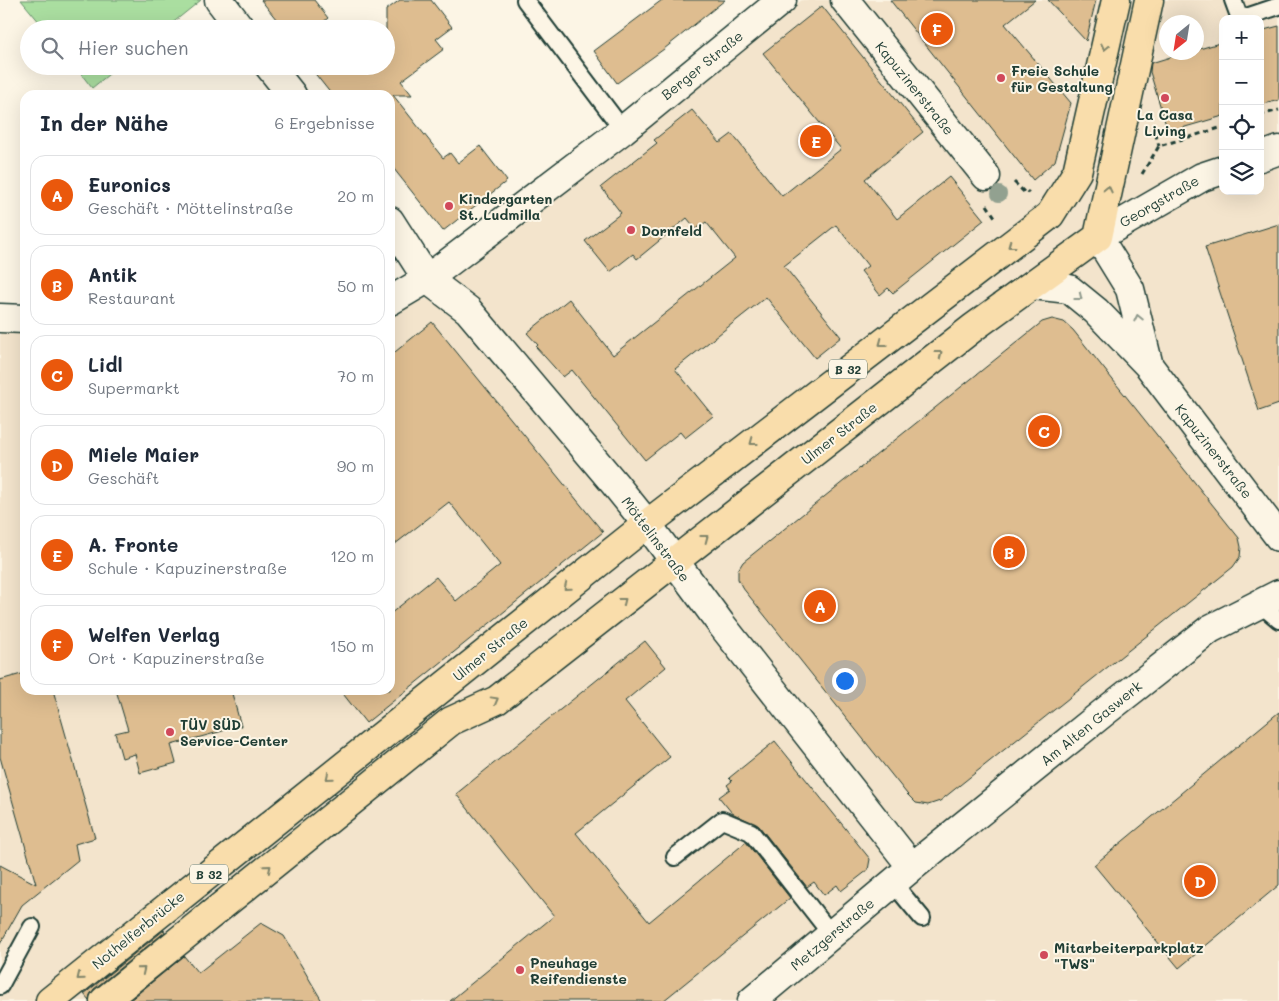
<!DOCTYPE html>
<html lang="de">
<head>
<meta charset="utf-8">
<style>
  :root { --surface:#fff; --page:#f6f6f7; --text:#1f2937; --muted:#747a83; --line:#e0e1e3; --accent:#ea580c }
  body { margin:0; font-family:Mali,sans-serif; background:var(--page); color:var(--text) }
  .controls { position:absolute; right:15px; top:15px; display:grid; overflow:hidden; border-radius:10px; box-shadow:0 5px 20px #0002 }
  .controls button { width:45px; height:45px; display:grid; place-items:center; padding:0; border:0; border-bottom:1px solid var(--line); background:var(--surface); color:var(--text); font:25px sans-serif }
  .compass { position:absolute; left:1159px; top:15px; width:45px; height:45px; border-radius:50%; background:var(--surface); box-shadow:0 5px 20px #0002; rotate:210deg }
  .you { position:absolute; left:844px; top:680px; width:18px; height:18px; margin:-12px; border:4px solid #fff; border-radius:50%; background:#1a73e8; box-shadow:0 0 0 8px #1a73e833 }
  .badge { display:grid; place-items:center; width:32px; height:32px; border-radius:50%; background:var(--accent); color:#fff; font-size:16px; font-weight:700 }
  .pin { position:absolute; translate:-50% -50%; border:2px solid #fff; box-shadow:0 1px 5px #0006 }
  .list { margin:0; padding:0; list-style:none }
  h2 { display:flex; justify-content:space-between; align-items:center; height:65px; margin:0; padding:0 20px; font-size:21px }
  h2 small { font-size:16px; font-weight:400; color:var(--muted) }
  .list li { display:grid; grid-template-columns:32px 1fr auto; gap:15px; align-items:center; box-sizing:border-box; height:80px; margin:0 10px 10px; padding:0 10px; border:1px solid var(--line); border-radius:15px }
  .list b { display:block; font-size:19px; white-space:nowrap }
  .list p { margin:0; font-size:16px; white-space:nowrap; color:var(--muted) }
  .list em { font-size:16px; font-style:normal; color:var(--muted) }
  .icon { flex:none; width:28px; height:28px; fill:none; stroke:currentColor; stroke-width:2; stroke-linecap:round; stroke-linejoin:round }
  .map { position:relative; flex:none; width:1279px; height:1001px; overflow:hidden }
  .search { position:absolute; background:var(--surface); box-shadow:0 5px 20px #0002; left:20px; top:20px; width:375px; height:55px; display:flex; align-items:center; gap:12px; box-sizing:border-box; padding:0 18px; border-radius:28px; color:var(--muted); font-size:19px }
  .panel { position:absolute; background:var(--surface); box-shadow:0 5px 20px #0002; left:20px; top:90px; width:375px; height:605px; border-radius:15px }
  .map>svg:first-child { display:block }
  .built { fill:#f3e4cc; fill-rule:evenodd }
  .green { fill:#aadea0; stroke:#648e6a }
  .building { fill:#debd90; stroke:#1f3d34 }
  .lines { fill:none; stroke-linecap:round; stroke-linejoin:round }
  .service-casing { stroke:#1f3d34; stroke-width:20 }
  .minor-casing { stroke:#1f3d34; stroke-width:31 }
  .secondary-casing { stroke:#1f3d34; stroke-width:31 }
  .primary-casing { stroke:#1f3d34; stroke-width:31 }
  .path { stroke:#1f3d34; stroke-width:3; stroke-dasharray:5 4; stroke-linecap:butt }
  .service { stroke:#fcf5e5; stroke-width:16 }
  .minor { stroke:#fcf5e5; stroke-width:28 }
  .secondary { stroke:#fcf5e5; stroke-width:28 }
  .primary { stroke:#f9ddab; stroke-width:28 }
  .tree { fill:#92a190 }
  .oneway { stroke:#81856a }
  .oneway2 { stroke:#8e998c }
  .poi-dot { fill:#d1495b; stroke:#fcf5e5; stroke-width:2 }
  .labels { text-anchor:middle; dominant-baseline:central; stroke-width:4; stroke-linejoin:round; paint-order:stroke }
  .shield { fill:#fcf5e5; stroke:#617469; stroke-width:1 }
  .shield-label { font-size:12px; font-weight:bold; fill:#1f3d34 }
  .street-label { font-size:14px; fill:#1f3d34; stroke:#fcf5e5 }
  .poi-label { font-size:14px; font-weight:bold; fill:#1f3d34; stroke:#fcf5e5; text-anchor:start }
</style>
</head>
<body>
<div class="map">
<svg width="1279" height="1001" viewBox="0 0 1279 1001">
  <rect width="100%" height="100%" fill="#fcf5e5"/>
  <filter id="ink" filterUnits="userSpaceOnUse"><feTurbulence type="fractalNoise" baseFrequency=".02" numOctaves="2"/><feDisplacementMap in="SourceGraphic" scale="10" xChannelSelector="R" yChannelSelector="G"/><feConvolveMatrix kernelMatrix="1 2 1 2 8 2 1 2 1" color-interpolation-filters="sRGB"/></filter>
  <g filter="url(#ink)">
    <path class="built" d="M 802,0 L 1279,0 L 1279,1001 L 0,1001 L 0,327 L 25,327 L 25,690 L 390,690 L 390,306 L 428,285 ZM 1223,19 L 1260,19 L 1260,191 L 1223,191 ZM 1166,22 L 1196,22 L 1196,52 L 1166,52 Z"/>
    <path class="green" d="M 21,0 L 201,0 L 165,29 L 45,29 Z
      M 75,66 L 119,66 L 92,88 Z"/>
    <path class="building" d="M 261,0 L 314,0 L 328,18 L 315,29 L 284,29 Z
      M 400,0 L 431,0 L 452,27 L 436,39 L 444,49 L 401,81 L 412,95 L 393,95 L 443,158 L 450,153 L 458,163 L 480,146 L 507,181 L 443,231 L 390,164 L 390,95 L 332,95 L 309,66 L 386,66 L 386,10 Z
      M 662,0 L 725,0 L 664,49 L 617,83 L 594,51 Z
      M 890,0 L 1035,0 L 1005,24 L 1071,103 L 1055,161 L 1033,180 Z
      M 1048,0 L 1096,0 L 1086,41 Z
      M 822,6 L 923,132 L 865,179 L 897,219 L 949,177 L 984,220 L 893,293 L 888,288 L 880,295 L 861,271 L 868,266 L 836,225 L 784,266 L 841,337 L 815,358 L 766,297 L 675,369 L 713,416 L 685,438 L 680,432 L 645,460 L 572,370 L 563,377 L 536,347 L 538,345 L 527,333 L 569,299 L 613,355 L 735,258 L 706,222 L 696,229 L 687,218 L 637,259 L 633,254 L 610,272 L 585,241 L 621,213 L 601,187 L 657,143 L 654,140 L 692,110 L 720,143 L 732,134 L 782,196 L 841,149 L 763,53 Z
      M 1279,26 L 1279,100 L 1260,105 L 1260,31 Z
      M 1223,42 L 1223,116 L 1168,132 L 1150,72 L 1151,63 L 1187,52 L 1196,52 L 1196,50 Z
      M 1279,224 L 1279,404 L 1259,411 L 1205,247 Z
      M 1052,319 L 1064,322 L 1073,330 L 1239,538 L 1241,547 L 1240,557 L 1233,567 L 940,801 L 928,805 L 916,803 L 907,794 L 742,587 L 738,579 L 738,570 L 743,562 L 1042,322 Z
      M 432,322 L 603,532 L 366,723 L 340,690 L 390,690 L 390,614 L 436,577 L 456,601 L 500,565 L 449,502 L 390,548 L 390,356 Z
      M 645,641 L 666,667 L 625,701 L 670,757 L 576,833 L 649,922 L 746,842 L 790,898 L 663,1001 L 450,1001 L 554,916 L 456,794 Z
      M 25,673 L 25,690 L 53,690 L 95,838 L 75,844 L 78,860 L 22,905 L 0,944 L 0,865 L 36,884 L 0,757 L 0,680 Z
      M 116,690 L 231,690 L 241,726 L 171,745 L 176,763 L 140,773 L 135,754 L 122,758 L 115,733 L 128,730 Z
      M 1279,712 L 1279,885 L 1179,968 L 1094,865 Z
      M 775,741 L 870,859 L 868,870 L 841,891 L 837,885 L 824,895 L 814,882 L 807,887 L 759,826 L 732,813 L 719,797 L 730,789 L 727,785 L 732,781 L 729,778 Z
      M 261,923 L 284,936 L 322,1001 L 129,1001 L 184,956 L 198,973 Z
      M 164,930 L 165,932 L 94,989 L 90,995 L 89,1000 L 84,994 Z"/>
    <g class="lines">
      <g class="service-casing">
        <path id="service" d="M 525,0 L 623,130
          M 1233,0 L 1240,19
          M 1240,19 L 1279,6
          M 1260,604 L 1279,620
          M 675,857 L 722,820 L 751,832 L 831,934
          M 893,883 L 922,918
          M 0,986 L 32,927"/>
      </g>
      <g class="minor-casing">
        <path id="minor" d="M 219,0 L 241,29
          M 845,0 L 986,176
          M 269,66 L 292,95
          M 390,221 L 427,279 L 468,310 L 614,483 L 647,524 L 721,624 L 912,867
          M 1098,237 L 1130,289 L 1149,366
          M 1033,285 L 1069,289 L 1096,311 L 1149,366 L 1279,537
          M 390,301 L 427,279 L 623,130 L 782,0
          M 0,318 L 25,319
          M 752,1001 L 912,867 L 1103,713 L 1210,629 L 1279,594"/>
      </g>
      <g class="secondary-casing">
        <path id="secondary" d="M 1260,157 L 1279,150
          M 1098,237 L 1202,177 L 1223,170"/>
      </g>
      <g class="primary-casing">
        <path id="primary" d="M 50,1001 L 647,524 L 1050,215 L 1077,172 L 1116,0
          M 104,1001 L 451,721 L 497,700 L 974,327 L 1098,237 L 1149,0"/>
      </g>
      <path class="path" d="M 1260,115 L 1279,110
        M 1153,125 L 1159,146
        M 1142,174 L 1159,146 L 1223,127
        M 1014,182 L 1026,194 L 1029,191
        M 987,205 L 997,220"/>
      <use href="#service" class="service"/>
      <use href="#minor" class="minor"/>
      <use href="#secondary" class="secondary"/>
      <use href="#primary" class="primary"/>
    </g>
    <circle class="tree" cx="999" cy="194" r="8"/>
    <defs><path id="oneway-chevron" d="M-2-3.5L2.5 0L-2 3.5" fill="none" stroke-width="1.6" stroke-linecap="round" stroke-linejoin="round" transform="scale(1.25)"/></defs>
    <g class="oneway">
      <use href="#oneway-chevron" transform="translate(1105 47) rotate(103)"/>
      <use href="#oneway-chevron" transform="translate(1108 189) rotate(-77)"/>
      <use href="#oneway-chevron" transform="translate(1011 245) rotate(143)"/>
      <use href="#oneway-chevron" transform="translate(882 343) rotate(143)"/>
      <use href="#oneway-chevron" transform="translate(939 354) rotate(-38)"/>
      <use href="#oneway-chevron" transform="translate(753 442) rotate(143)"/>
      <use href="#oneway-chevron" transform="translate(705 538) rotate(-37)"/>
      <use href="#oneway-chevron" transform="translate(567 587) rotate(141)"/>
      <use href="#oneway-chevron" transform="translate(623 601) rotate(-38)"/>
      <use href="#oneway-chevron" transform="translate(495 700) rotate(-29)"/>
      <use href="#oneway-chevron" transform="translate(329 777) rotate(141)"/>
      <use href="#oneway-chevron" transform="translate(268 868) rotate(-39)"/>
      <use href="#oneway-chevron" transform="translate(142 970) rotate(-39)"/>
      <use href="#oneway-chevron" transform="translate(80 977) rotate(141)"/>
    </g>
    <g class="oneway2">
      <use href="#oneway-chevron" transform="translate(1079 297) rotate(38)"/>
      <use href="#oneway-chevron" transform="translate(1138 318) rotate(-103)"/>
    </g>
  </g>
  <g class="poi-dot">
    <circle cx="1001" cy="78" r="5"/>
    <circle cx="1165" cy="98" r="5"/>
    <circle cx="449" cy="206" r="5"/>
    <circle cx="631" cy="230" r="5"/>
    <circle cx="170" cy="732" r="5"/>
    <circle cx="1044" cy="955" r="5"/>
    <circle cx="520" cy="970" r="5"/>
  </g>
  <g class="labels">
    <g class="shield">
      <rect x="829" y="359.5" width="38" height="19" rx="4"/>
      <rect x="190" y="864.5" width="38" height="19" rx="4"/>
    </g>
    <g class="shield-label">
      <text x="848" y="369">B 32</text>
      <text x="209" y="874">B 32</text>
    </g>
    <g class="street-label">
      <text transform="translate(702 65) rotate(-39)">Berger Straße</text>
      <text transform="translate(915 88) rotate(51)">Kapuzinerstraße</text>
      <text transform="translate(1159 201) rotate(-30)">Georgstraße</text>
      <text transform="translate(839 433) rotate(-38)">Ulmer Straße</text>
      <text transform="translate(1214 451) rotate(52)">Kapuzinerstraße</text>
      <text transform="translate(656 539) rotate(53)">Möttelinstraße</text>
      <text transform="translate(490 649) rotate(-39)">Ulmer Straße</text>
      <text transform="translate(1091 723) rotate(-39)">Am Alten Gaswerk</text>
      <text transform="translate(138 930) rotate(-39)">Nothelferbrücke</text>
      <text transform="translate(832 934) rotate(-40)">Metzgerstraße</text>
    </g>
    <g class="poi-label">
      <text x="1011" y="70">Freie Schule<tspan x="1011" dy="16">für Gestaltung</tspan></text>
      <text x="1165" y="114" text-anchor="middle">La Casa<tspan x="1165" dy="16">Living</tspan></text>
      <text x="459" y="198">Kindergarten<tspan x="459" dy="16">St. Ludmilla</tspan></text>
      <text x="641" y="230">Dornfeld</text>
      <text x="180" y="724">TÜV SÜD<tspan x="180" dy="16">Service-Center</tspan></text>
      <text x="1054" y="947">Mitarbeiterparkplatz<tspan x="1054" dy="16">"TWS"</tspan></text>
      <text x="530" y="962">Pneuhage<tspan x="530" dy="16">Reifendienste</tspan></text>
    </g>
  </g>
</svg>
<div class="controls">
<button>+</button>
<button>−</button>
<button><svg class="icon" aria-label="locate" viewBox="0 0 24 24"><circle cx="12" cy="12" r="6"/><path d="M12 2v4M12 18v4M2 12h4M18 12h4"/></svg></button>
<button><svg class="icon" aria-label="layers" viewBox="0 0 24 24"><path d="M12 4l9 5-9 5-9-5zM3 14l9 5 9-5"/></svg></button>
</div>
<svg class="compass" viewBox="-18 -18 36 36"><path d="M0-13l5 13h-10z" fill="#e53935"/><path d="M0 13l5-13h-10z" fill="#747a83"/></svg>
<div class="you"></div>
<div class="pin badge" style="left:820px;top:606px">A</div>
<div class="pin badge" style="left:1009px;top:552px">B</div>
<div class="pin badge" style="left:1044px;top:431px">C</div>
<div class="pin badge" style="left:1200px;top:881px">D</div>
<div class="pin badge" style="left:816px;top:141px">E</div>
<div class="pin badge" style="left:937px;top:29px">F</div>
<div class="search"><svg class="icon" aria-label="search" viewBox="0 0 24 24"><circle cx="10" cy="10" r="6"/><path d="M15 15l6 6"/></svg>Hier suchen</div>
<section class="panel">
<h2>In der Nähe<small>6 Ergebnisse</small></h2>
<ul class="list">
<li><span class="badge">A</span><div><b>Euronics</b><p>Geschäft · Möttelinstraße</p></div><em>20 m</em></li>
<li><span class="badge">B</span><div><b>Antik</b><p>Restaurant</p></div><em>50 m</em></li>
<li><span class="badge">C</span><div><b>Lidl</b><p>Supermarkt</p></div><em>70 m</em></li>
<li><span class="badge">D</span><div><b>Miele Maier</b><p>Geschäft</p></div><em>90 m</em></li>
<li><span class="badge">E</span><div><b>A. Fronte</b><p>Schule · Kapuzinerstraße</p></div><em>120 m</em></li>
<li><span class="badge">F</span><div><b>Welfen Verlag</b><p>Ort · Kapuzinerstraße</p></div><em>150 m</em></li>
</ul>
</section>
</div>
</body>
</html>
